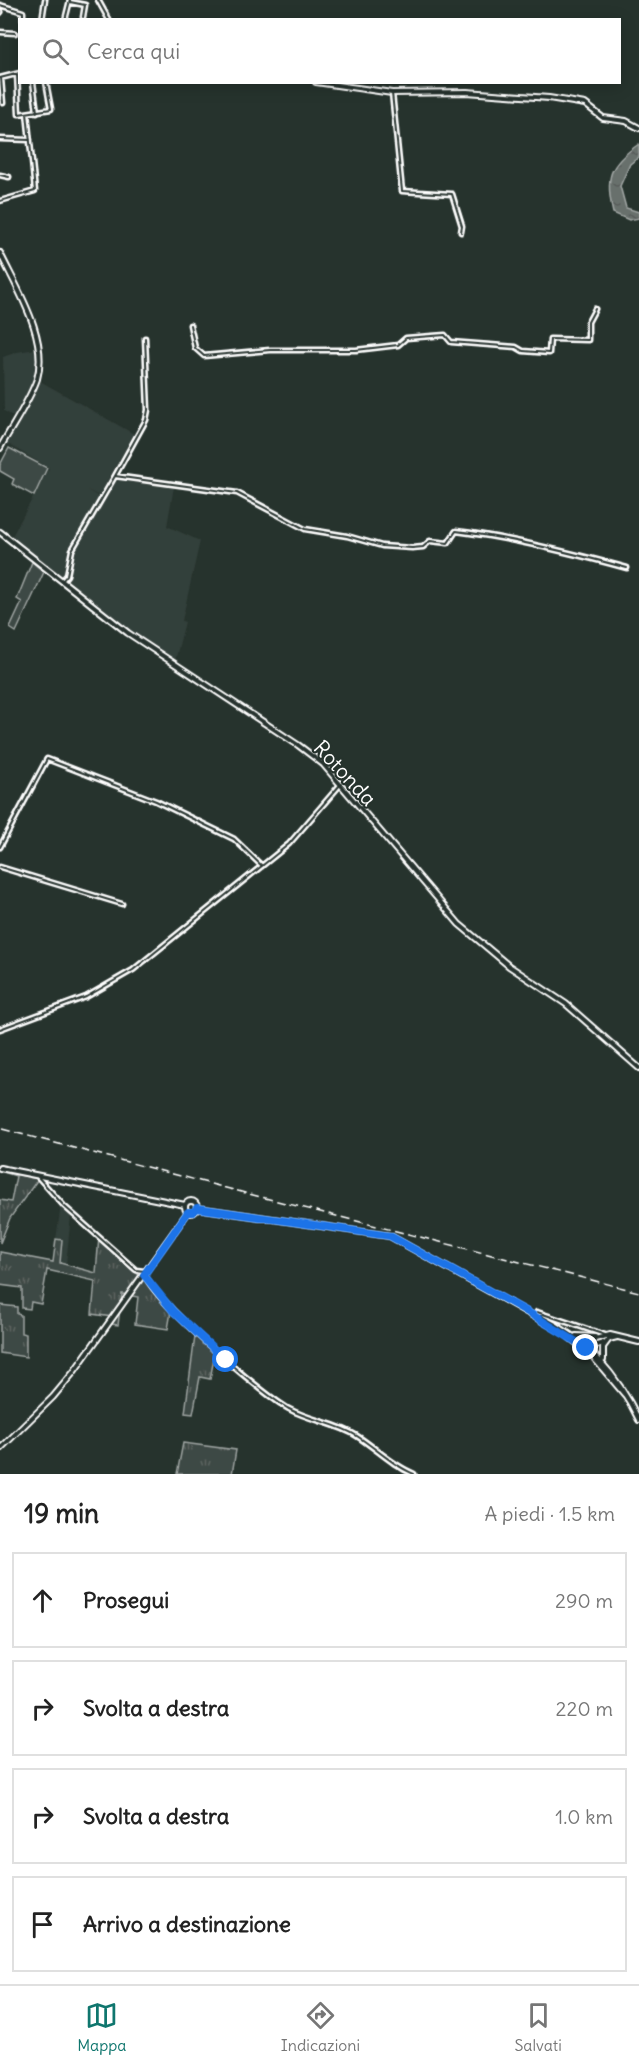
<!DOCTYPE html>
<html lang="it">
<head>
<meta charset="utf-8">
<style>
  :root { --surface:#fff; --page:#f6f6f6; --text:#222; --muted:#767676; --line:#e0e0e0; --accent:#0f766e }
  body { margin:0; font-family:Delius,sans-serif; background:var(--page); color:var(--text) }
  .stop { position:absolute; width:18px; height:18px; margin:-14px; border:4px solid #1a73e8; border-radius:50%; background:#fff }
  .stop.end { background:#1a73e8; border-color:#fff; box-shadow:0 2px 6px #0008 }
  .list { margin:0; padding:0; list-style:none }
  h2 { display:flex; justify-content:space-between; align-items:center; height:78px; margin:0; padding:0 24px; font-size:26px }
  h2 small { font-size:20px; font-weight:400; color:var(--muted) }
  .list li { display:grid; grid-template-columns:39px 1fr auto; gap:18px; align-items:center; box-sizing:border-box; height:96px; margin:0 12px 12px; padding:0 12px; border:2px solid var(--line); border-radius:0px }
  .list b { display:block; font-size:22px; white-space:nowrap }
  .list em { font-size:20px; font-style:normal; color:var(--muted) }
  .icon { flex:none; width:33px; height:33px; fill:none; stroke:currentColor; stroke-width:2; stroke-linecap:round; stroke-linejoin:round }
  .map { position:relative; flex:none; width:639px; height:1474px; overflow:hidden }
  .search { position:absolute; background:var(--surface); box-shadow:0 3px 15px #0003; left:18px; right:18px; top:18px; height:66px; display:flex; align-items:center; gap:15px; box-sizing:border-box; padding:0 21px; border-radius:0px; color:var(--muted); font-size:22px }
  .sheet { height:510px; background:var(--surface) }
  nav { display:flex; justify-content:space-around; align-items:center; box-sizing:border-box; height:84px; border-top:2px solid var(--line); background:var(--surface); font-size:16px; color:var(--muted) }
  nav a { display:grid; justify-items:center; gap:3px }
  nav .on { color:var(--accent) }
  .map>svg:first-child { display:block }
  .built { fill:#333f3a }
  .grass { fill:url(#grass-tufts); stroke:#9ea4a2; stroke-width:1.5 }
  .pitch { fill:#3e4944; stroke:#9ea4a2; stroke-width:1.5 }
  .water { fill:url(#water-ripples); stroke:#a4a9a7; stroke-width:1.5 }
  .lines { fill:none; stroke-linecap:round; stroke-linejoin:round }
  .street-casing { stroke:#fff; stroke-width:7 }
  .secondary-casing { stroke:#fff; stroke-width:8 }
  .street { stroke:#26332d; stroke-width:2 }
  .secondary { stroke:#26332d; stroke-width:4 }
  .rail { stroke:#fff; stroke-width:1.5; stroke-dasharray:9 4.5; stroke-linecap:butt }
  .route { stroke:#1a73e8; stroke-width:8 }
  .labels { text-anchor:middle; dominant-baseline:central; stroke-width:4.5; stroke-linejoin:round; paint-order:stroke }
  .street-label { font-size:21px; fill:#fff; stroke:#26332d }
</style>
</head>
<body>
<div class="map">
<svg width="639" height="1474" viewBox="0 0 639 1474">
  <defs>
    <pattern id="grass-tufts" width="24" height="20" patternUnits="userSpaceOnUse" patternTransform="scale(1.5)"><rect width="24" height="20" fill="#3e4944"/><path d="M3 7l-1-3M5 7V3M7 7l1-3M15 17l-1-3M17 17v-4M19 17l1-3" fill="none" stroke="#5b6460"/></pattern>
    <pattern id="water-ripples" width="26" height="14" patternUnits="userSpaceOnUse" patternTransform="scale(1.5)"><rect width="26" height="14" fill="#67706c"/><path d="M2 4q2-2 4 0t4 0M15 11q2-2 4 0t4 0" fill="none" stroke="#575a59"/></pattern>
  </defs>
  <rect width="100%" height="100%" fill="#26332d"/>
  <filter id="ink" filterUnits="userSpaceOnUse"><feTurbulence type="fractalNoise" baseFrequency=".0167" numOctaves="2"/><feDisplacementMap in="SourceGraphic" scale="12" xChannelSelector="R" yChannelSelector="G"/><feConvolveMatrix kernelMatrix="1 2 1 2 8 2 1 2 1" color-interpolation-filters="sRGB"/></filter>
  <g filter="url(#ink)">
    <path class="built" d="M 36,349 L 34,382 L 14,417 L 4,411 L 3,357 L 17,352 Z
      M 40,381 L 134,434 L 99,496 L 87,490 L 99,497 L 68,554 L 66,574 L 62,580 L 41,562 L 40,558 L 33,557 L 11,538 L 49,468 L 6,443 Z
      M 118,478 L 174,487 L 167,526 L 200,541 L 182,621 L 185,622 L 175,661 L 98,608 L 67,581 L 70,558 Z
      M 61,1205 L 71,1215 L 66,1265 L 60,1264 L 62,1240 L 56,1239 Z"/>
    <path class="grass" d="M 0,1171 L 38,1179 L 10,1218 L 0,1243 L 0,1200 L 11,1202 L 16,1176 Z
      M 99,1237 L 144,1280 L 171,1312 L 168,1329 L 135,1324 L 138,1297 L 122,1294 L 118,1325 L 111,1324 L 112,1317 L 92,1314 L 95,1281 L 47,1270 L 41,1304 L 31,1302 L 30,1309 L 22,1308 L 22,1288 L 0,1285 L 0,1252 L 53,1262 L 56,1239 L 62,1240 L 60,1263 L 96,1273 Z
      M 0,1305 L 17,1307 L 17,1314 L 21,1315 L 21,1333 L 26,1334 L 26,1357 L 0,1353 Z
      M 195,1336 L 215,1353 L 210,1379 L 200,1377 L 193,1414 L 185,1413 Z
      M 183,1443 L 236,1450 L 232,1474 L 177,1474 Z"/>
    <path class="pitch" d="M 9,448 L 47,468 L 34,496 L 12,484 L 14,479 L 0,471 L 0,465 Z
      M 32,562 L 44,572 L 16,632 L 10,628 L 22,602 L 17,599 Z"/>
    <path class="water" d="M 639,144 L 639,157 L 630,164 L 620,186 L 626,208 L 639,212 L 639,218 L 629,220 L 613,213 C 605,178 608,165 639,144 Z"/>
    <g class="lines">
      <g class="street-casing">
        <path id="street" d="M 98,0 L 109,20
          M 70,2 L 85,5 L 83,17
          M 0,5 L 23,12 L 23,20
          M 0,13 L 1,12
          M 42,20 L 45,0
          M 65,20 L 70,0
          M 0,32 L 15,33
          M 17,74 L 19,114 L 51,109 L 46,82
          M 0,78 L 20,73
          M 1,78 L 3,103
          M 33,82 L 37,112
          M 392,93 L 402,191 L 452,194 L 462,226 L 461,232
          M 0,139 L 30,140
          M 0,175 L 9,177
          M 0,201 L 35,191 L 27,113
          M 190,325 L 195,348 L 204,356 L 270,350 L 356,350 L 398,345 L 406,338 L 445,335 L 451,342 L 516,347 L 523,351 L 549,353 L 550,339 L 588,340 L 588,322 L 595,309
          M 115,476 L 146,420 L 148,410 L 145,338
          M 63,580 L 67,575 L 72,550 L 115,476 L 237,493 L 305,529 L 347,536 L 382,546 L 412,548 L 423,547 L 430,541 L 448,543 L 456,531 C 513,538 572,553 627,568
          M 0,847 L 47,759 L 156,801 L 234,839 L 262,866
          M 0,867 L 122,904
          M 0,1029 L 86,997 L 133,970 L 289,844 L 340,785
          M 38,1177 L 64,1206 L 136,1270 L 144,1271 C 146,1295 264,1396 289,1409 C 311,1421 337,1423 357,1436 C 377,1449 392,1465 414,1474
          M 537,1312 L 605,1335"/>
      </g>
      <g class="secondary-casing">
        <path id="secondary" d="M 316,82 L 392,93 L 467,92 L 549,98 L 585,104 L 603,118 L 626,121 L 639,128
          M 0,253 C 17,289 49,338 37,379 C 29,402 12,426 0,448
          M 0,532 L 128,633 L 298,745 L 323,764 L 459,924 L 509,966 L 566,1004 L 639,1068
          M 0,1168 L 185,1205
          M185 1207a6 6 0 1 1 12 0a6 6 0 1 1-12 0Z
          M 197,1208 L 390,1236 L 566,1334 L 593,1357 L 625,1395
          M 541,1317 C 587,1340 617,1374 639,1420
          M 576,1336 L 595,1337
          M 588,1348 L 603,1343
          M 589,1350 L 595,1339 L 610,1335 L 639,1342
          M 603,1360 L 603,1347 L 609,1339 L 617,1337
          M 0,1449 L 53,1397 L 73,1373 L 188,1212"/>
      </g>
      <use href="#street" class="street"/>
      <use href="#secondary" class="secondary"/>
      <path class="rail" d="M 2,1129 L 249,1194 L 639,1292"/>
    </g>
  </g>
  <g class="lines" filter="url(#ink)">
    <path class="route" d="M 226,1360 L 173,1311 L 144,1275 L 188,1212 L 193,1212 L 197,1208 L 390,1236 L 526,1311 L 586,1348"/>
  </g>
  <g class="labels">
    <g class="street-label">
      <text transform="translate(345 773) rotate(47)">Rotonda</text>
    </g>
  </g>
</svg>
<div class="stop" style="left:226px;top:1360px"></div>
<div class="stop end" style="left:586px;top:1348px"></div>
<div class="search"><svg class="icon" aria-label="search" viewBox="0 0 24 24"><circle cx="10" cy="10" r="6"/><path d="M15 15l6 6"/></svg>Cerca qui</div>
</div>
<section class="sheet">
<h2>19 min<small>A piedi · 1.5 km</small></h2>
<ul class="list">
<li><svg class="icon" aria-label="ahead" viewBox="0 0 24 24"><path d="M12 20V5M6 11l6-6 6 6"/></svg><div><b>Prosegui</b></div><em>290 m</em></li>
<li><svg class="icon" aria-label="right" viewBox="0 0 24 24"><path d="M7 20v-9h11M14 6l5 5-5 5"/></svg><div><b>Svolta a destra</b></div><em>220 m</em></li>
<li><svg class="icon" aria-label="right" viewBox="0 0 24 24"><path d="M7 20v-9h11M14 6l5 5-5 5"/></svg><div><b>Svolta a destra</b></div><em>1.0 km</em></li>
<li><svg class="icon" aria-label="arrive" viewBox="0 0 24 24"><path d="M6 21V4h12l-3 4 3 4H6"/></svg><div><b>Arrivo a destinazione</b></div></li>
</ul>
</section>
<nav>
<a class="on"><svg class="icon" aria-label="map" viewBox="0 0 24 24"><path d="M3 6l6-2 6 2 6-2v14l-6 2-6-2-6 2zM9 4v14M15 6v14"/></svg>Mappa</a>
<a><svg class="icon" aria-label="directions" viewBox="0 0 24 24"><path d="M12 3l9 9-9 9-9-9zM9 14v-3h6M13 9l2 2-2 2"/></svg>Indicazioni</a>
<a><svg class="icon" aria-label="saved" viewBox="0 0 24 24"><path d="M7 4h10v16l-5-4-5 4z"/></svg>Salvati</a>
</nav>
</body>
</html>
